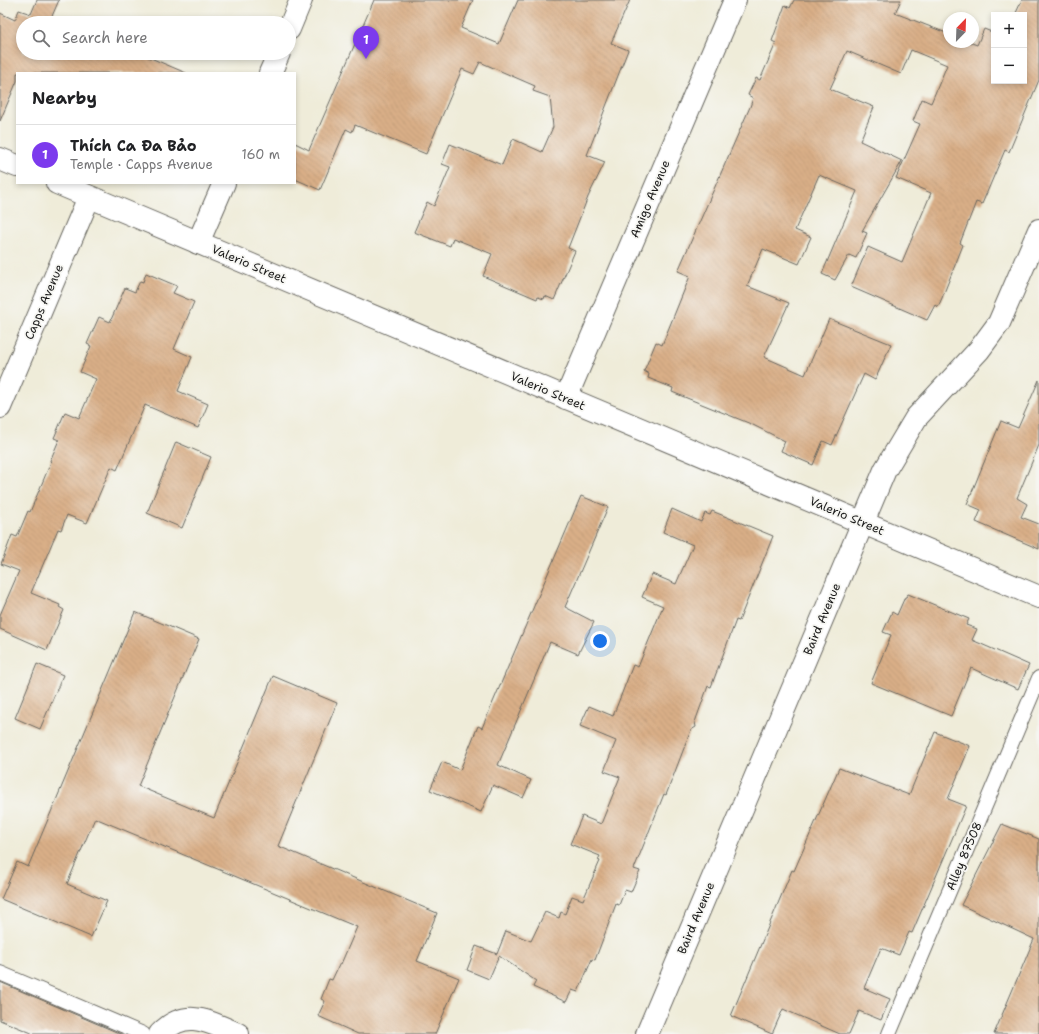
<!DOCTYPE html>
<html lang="en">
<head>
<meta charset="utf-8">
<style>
  :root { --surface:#fff; --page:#f2f2f2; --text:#202124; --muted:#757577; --line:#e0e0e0; --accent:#7c3aed }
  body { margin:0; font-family:"Shantell Sans",sans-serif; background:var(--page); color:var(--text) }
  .controls { position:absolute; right:12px; top:12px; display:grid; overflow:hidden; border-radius:0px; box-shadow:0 2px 6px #0003 }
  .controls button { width:36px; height:36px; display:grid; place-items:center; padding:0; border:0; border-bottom:1px solid var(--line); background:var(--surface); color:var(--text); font:20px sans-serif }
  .compass { position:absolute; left:943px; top:12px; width:36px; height:36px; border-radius:50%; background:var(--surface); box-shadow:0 2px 6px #0003; rotate:23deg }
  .you { position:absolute; left:600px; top:641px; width:14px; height:14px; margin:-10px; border:3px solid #fff; border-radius:50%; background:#1a73e8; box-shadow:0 0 0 6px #1a73e833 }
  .badge { display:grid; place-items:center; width:26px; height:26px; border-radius:50%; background:var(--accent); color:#fff; font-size:13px; font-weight:700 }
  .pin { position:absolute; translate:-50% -33px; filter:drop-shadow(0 1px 2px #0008) }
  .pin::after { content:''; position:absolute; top:21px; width:14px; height:12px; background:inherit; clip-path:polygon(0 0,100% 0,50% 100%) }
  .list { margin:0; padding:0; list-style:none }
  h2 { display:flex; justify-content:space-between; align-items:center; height:52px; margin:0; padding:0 16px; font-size:17px }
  h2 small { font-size:13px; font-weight:400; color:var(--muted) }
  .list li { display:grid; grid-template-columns:26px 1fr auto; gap:12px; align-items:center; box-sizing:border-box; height:60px; padding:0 16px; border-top:1px solid var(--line) }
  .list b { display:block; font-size:15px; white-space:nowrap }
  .list p { margin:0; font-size:13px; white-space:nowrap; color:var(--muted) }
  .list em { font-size:13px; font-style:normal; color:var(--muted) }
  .icon { flex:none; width:22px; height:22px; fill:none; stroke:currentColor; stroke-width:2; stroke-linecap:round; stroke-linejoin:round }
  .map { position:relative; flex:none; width:1039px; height:1034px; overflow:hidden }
  .search { position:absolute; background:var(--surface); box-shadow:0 2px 6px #0003; left:16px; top:16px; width:280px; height:44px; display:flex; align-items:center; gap:10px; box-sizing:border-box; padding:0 14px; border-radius:22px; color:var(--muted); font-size:15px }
  .panel { position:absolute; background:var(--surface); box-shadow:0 2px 6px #0003; left:16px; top:72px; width:280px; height:112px; border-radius:0px }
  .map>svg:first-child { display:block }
  .building { fill:url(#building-back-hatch) }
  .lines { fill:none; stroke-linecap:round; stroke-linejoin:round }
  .service-casing { stroke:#66655e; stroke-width:16 }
  .minor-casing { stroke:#66655e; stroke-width:24 }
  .tertiary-casing { stroke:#66655e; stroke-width:24 }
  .service { stroke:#fff; stroke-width:14 }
  .minor { stroke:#fff; stroke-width:22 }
  .tertiary { stroke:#fff; stroke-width:22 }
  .labels { text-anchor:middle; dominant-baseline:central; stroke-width:3.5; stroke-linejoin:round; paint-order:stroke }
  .street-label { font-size:12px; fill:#1c1c1c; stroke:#f6f6f2 }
</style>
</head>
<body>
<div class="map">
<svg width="1039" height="1034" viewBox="0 0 1039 1034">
  <defs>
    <pattern id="building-back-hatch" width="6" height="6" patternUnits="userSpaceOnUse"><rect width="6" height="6" fill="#d9af87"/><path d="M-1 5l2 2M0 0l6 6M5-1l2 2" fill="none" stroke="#ba9674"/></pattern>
  </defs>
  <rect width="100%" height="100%" fill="#f6f6f2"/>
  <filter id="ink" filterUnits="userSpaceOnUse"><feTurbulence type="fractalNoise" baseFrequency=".025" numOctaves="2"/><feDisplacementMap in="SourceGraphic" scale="8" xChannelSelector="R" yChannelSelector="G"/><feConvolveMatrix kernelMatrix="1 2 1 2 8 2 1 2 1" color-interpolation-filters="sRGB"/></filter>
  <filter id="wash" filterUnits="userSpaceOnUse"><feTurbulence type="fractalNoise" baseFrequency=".012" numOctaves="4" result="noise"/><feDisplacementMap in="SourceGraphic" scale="16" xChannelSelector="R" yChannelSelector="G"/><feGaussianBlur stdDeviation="0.9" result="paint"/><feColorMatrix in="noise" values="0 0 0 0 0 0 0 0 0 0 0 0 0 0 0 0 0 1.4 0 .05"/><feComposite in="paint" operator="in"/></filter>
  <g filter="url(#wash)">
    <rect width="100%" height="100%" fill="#efecd9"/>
    <g id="blocks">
      <path class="building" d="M 37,0 L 59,0 L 49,23 L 23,23 L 23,53 L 139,53 L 186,73 L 17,73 L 17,81 L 0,121 L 0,13 L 15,20 L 19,10 L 31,14 Z
        M 374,0 L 473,0 L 461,28 L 499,44 L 518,0 L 630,0 L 611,43 L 628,50 L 587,155 L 605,162 L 588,197 L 568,248 L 575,251 L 554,300 L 545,296 L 544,299 L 538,297 L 537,299 L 483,276 L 492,254 L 453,238 L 450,246 L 414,232 L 427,202 L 434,206 L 450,167 L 442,164 L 450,144 L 502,165 L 513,139 L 542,152 L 553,127 L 550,97 L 533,91 L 535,86 L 480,62 L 474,74 L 462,69 L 426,154 L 355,125 L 352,132 L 346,129 L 320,190 L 295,179 L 295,143 L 309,150 Z
        M 794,0 L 901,0 L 895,13 L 949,34 L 949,42 L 969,42 L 977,45 L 984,29 L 994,33 L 994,81 L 1024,81 L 1024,15 L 1015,15 L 1022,0 L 1039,0 L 1039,80 L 1009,152 L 1005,150 L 982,204 L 976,202 L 960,243 L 963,245 L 942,298 L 938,307 L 935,305 L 927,320 L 851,287 L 868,247 L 902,262 L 931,193 L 896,178 L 920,124 L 913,121 L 922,99 L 931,103 L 947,65 L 911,50 L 901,74 L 847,51 L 830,89 L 874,107 L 860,141 L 902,161 L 862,231 L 867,233 L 856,258 L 849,255 L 835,280 L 822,274 L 857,191 L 819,175 L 795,230 L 811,237 L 799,264 L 763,249 L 747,286 L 789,303 L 764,357 L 805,375 L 829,319 L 891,344 L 875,380 L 864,374 L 832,445 L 823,441 L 813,465 L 781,451 L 785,441 L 751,424 L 672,392 L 673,388 L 648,378 L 649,374 L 644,371 L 656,342 L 662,345 L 690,276 L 678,271 L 750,107 L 753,98 L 748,95 L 756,78 L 760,80 L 776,43 L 772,41 L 785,5 L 790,8 Z
        M 146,273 L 177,286 L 173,293 L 194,302 L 174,349 L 192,357 L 178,391 L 208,404 L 198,428 L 145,405 L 117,470 L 111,467 L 87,523 L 67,515 L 61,530 L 58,529 L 31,593 L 60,605 L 59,607 L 64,610 L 47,650 L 0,629 L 0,615 L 19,571 L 1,564 L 12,535 L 17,537 L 28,511 L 30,512 L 51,462 L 50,461 L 59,440 L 54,438 L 65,412 L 79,418 L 96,379 L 80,372 L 91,346 L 87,344 L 99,317 L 110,322 L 125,288 L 135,292 L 140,281 L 143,282 Z
        M 1039,380 L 1039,445 L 1017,498 L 1027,504 L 1021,517 L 1039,524 L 1039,549 L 976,522 L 981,510 L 967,504 L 1001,421 L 1018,428 Z
        M 176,442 L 211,457 L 182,528 L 147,513 Z
        M 581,496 L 608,507 L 565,607 L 594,622 L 578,654 L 550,642 L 498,765 L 531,780 L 523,798 L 493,785 L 481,812 L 430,790 L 442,762 L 460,770 L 478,726 L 482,728 Z
        M 672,509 L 701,522 L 705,513 L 710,515 L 712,511 L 773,536 L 739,621 L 736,620 L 711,687 L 708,686 L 695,722 L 696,727 L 691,730 L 666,795 L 664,794 L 634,869 L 640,871 L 631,892 L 625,890 L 619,905 L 616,904 L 595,960 L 592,959 L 578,992 L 572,990 L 566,1002 L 533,987 L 536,981 L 499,956 L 489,979 L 467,970 L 476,946 L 497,954 L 506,931 L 531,941 L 545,912 L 559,918 L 561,912 L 565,914 L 572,896 L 583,900 L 600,861 L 598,860 L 600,856 L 570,844 L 582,816 L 601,824 L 620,777 L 604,771 L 616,741 L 580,726 L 589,706 L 613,716 L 633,665 L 638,667 L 663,606 L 642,597 L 652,574 L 676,584 L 693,545 L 663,532 Z
        M 908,594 L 969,619 L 966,625 L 977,629 L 972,640 L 1029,665 L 1018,689 L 971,668 L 951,716 L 871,683 L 891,635 L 883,632 L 892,612 L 897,615 L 905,597 L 906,597 Z
        M 135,612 L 199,639 L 138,786 L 214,818 L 273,676 L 337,703 L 278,846 L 437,913 L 417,961 L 459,978 L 435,1034 L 358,1034 L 318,1016 L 325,1001 L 321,999 L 329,979 L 332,980 L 340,963 L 341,964 L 357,927 L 95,818 L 67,884 L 107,901 L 91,937 L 1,899 L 17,862 L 28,867 Z
        M 37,664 L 63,675 L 40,729 L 15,718 Z
        M 935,732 L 970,746 L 948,799 L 966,806 L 912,933 L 909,932 L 899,955 L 881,948 L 864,988 L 890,999 L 881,1020 L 859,1011 L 849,1034 L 840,1034 L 783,1009 L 772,1034 L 731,1016 L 792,870 L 794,871 L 839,768 L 909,795 Z
        M 1002,824 L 1039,839 L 1039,1034 L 994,1034 L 1034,939 L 961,905 Z
        M 0,982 L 121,1034 L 34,1034 L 0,1020 Z"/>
    </g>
  </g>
  <g filter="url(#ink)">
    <use href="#blocks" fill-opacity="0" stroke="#66655e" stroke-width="1"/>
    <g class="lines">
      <g class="service-casing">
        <path id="service" d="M 0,973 L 143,1034
          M 889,1034 L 1039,678"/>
      </g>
      <g class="minor-casing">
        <path id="minor" d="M 289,29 L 301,0
          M 270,73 L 279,53
          M 198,243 L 224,183
          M 566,398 L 735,0
          M 0,407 L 89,197
          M 160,1034 C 186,1007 209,1022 238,1034
          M 647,1034 L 885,470 L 916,418 L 979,350 L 999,323 L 1039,230"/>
      </g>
      <g class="tertiary-casing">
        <path id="tertiary" d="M 0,159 L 17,166
          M 57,183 L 1039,597"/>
      </g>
      <use href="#service" class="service"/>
      <use href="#minor" class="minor"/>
      <use href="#tertiary" class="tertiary"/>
    </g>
  </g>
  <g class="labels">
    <g class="street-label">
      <text transform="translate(650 199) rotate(-67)">Amigo Avenue</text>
      <text transform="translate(249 264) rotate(23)">Valerio Street</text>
      <text transform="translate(44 302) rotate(-67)">Capps Avenue</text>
      <text transform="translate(548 391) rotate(23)">Valerio Street</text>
      <text transform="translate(847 516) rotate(23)">Valerio Street</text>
      <text transform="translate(822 619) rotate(-67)">Baird Avenue</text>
      <text transform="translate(964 856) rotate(-67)">Alley 87508</text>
      <text transform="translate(696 918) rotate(-67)">Baird Avenue</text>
    </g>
  </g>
</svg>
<div class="controls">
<button>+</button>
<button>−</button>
</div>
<svg class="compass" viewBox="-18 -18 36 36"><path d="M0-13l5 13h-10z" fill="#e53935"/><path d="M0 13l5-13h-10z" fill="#757577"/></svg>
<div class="you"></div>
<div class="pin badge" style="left:366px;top:59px">1</div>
<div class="search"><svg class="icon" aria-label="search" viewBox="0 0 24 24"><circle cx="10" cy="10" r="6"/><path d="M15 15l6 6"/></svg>Search here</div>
<section class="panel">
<h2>Nearby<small></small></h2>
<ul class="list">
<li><span class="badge">1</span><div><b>Thích Ca Đa Bảo</b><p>Temple · Capps Avenue</p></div><em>160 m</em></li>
</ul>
</section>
</div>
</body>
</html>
